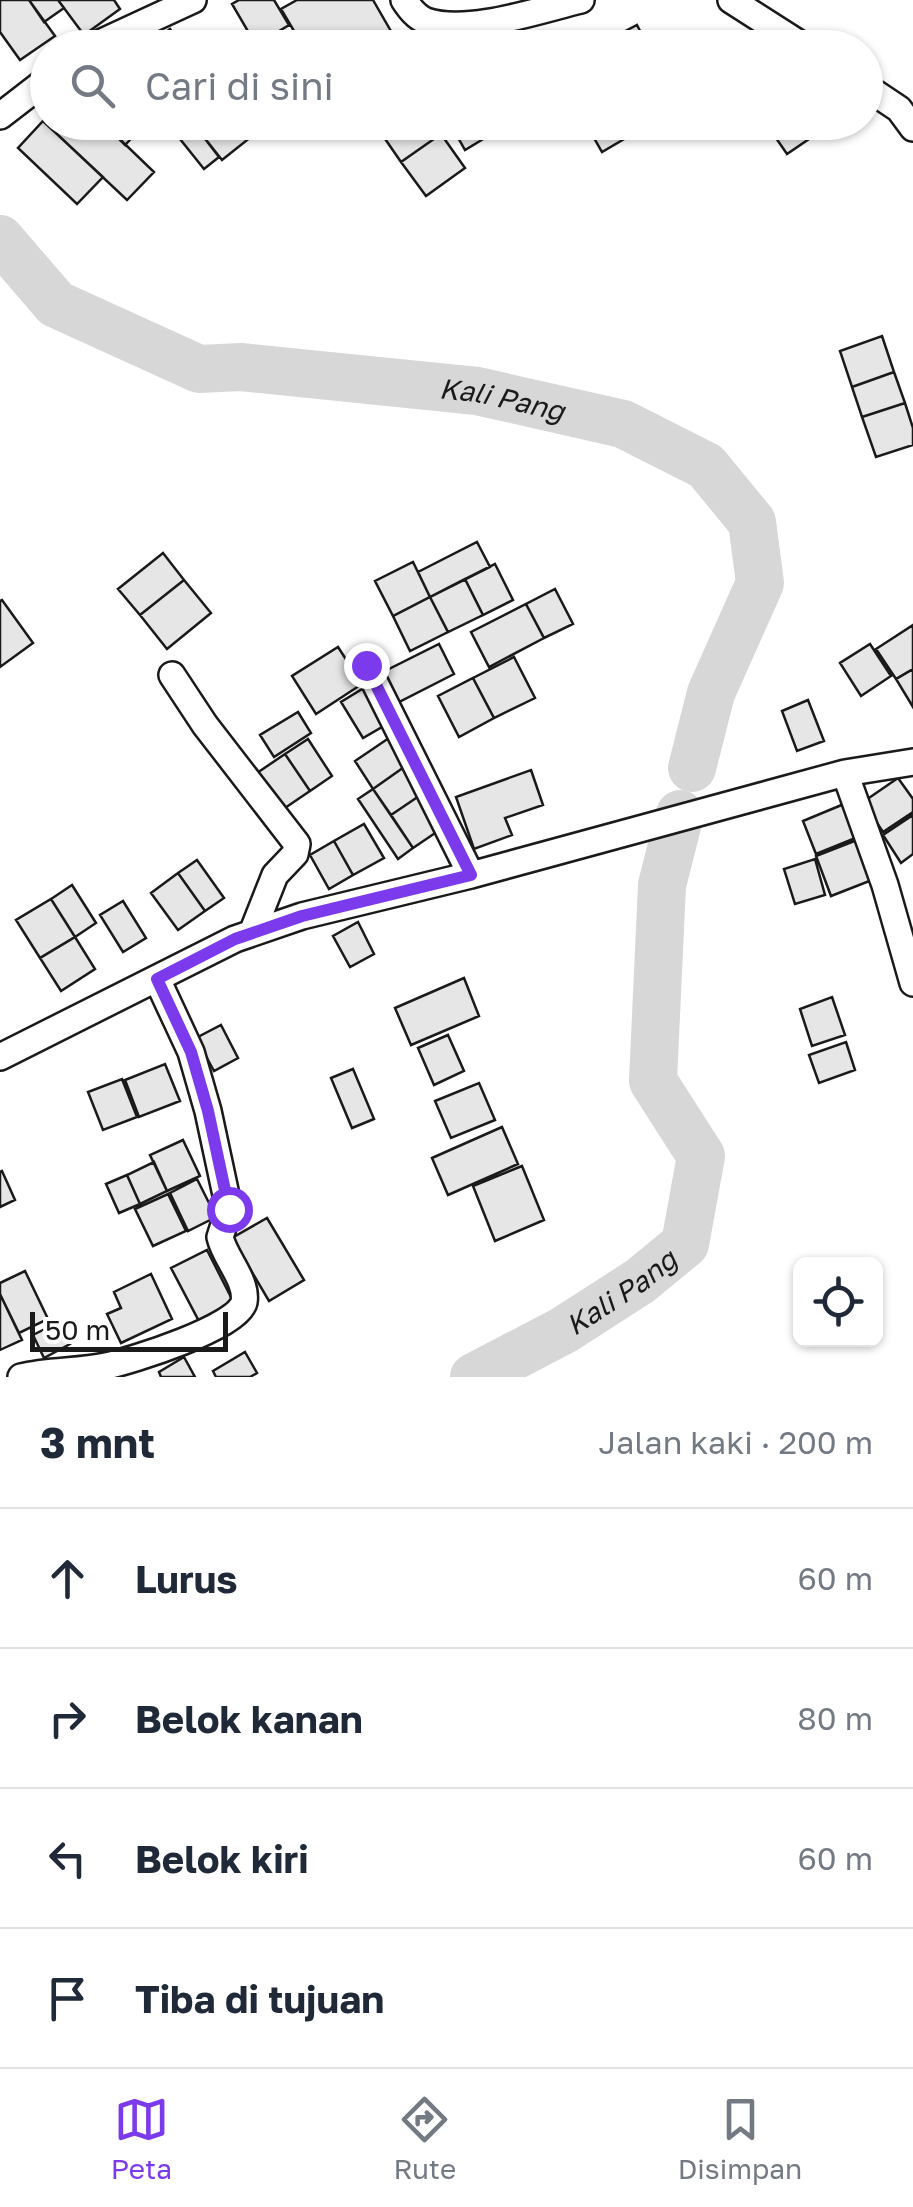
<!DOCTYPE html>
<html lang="id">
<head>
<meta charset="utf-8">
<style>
  :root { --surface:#fff; --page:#f6f6f7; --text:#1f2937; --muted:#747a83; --line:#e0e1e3; --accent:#7c3aed }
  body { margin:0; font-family:"Golos Text",sans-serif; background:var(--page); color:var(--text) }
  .controls { position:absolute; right:30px; bottom:30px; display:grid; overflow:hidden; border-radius:15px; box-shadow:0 2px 8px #0004 }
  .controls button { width:90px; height:90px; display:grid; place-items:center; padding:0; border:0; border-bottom:2px solid var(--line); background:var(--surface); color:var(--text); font:50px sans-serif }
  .scale { position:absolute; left:30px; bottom:25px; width:198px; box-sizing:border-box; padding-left:10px; border:5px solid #1a1a1a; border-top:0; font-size:28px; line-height:35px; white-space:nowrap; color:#1a1a1a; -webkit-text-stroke:8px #fff; paint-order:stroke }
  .stop { position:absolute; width:30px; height:30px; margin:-22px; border:8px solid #7c3aed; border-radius:50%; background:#fff }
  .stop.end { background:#7c3aed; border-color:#fff; box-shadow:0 2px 10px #0008 }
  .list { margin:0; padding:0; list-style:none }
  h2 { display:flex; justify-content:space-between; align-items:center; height:130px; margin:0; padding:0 40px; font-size:42px }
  h2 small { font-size:32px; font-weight:400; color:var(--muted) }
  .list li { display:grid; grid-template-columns:65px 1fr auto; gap:30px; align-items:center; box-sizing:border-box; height:140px; padding:0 40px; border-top:2px solid var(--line) }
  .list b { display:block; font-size:38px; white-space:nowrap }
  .list em { font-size:32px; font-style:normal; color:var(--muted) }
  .icon { flex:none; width:55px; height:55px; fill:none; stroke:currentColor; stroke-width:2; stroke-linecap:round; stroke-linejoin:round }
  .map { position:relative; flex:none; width:913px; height:1377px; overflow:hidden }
  .search { position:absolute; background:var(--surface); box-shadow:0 2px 8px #0004; left:30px; right:30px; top:30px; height:110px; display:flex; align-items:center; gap:25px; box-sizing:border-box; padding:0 35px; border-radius:55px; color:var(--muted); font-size:38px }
  .sheet { height:690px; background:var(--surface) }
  nav { display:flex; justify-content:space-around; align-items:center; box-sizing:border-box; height:140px; border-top:2px solid var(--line); background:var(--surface); font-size:28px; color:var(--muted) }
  nav a { display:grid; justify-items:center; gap:5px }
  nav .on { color:var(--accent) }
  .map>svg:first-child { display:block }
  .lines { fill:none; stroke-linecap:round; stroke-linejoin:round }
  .river { stroke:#d7d7d7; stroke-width:48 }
  .building { fill:#e6e6e6; stroke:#1a1a1a; stroke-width:2.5 }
  .minor-casing { stroke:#1a1a1a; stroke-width:30 }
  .minor { stroke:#fff; stroke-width:25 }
  .route { stroke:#7c3aed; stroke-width:12 }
  .labels { text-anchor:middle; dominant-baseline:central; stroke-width:8; stroke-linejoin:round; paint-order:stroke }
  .water-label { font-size:28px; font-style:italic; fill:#1a1a1a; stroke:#fff }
</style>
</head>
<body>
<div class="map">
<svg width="913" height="1377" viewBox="0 0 913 1377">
  <rect width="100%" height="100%" fill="#fff"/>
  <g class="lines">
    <g class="river">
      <path id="s1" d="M 0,239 L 56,304 L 199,369 L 241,367 L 477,391 L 623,424 L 706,466 L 752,522 L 760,583 L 711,693 L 692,768"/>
      <path id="s2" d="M 474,1377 L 564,1330 L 640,1281 L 685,1244 L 701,1156 L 653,1081 L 662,885 L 680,814"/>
    </g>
  </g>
  <path class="building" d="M 0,0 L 29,0 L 55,36 L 20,60 L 0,32 Z
    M 29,0 L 58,0 L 64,8 L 44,22 Z
    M 58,0 L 114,0 L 120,9 L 84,35 Z
    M 239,0 L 274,0 L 289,25 L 256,45 L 232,4 Z
    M 297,0 L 373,0 L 392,33 L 367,48 L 304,48 L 281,9 Z
    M 637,25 L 649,48 L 595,48 L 595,47 Z
    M 170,29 L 184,48 L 145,48 Z
    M 48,116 L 48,122 L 102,122 L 154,172 L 127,200 L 43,121 Z
    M 43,121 L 103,177 L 77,204 L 18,148 Z
    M 102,122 L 147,122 L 125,145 Z
    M 192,122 L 247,122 L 256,133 L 222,160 Z
    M 192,122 L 219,157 L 204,169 L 176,134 Z
    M 396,122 L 432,122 L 441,134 L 401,162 L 381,133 Z
    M 455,122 L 494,122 L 498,130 L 465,150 L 451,125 Z
    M 585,122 L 631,122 L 636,132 L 602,152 Z
    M 765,122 L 831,122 L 831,124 L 787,154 Z
    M 441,134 L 465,168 L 426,196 L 401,162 Z
    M 882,336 L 894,372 L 852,387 L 840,351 Z
    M 894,372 L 905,403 L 862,417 L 852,387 Z
    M 905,403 L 913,428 L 913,445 L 876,457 L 862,417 Z
    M 477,542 L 490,567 L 430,597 L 418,572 Z
    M 163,553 L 184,580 L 140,615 L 118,589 Z
    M 413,562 L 430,597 L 393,616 L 375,581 Z
    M 495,564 L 513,600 L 483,615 L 465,579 Z
    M 465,579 L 483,615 L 448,632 L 430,597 Z
    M 184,580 L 211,613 L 167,649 L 140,615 Z
    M 555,589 L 573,624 L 544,638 L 526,604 Z
    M 430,597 L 448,632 L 410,651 L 393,616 Z
    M 2,600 L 33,643 L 0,667 L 0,601 Z
    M 526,604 L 544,638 L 489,667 L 471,632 Z
    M 913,625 L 913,669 L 896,679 L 876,649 Z
    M 439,644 L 454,674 L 399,702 L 383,672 Z
    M 870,644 L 891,676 L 861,696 L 840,663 Z
    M 338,647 L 362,684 L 316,714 L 292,676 Z
    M 514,657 L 535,698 L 494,718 L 473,678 Z
    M 913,669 L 913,707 L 896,679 Z
    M 473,678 L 494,718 L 459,737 L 438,696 Z
    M 372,683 L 394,720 L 363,738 L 341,702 Z
    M 808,700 L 824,741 L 797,751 L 782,711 Z
    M 298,712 L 311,733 L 274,757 L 260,735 Z
    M 389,738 L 407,765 L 373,789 L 355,761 Z
    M 308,739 L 332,776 L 310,791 L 285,754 Z
    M 285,754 L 310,791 L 279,812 L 254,775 Z
    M 407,765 L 425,792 L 391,815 L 373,789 Z
    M 531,770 L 543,805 L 505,818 L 512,835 L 474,849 L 456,797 Z
    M 898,778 L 913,799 L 913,812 L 883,832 L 863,802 Z
    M 373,789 L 413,848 L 398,859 L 358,799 Z
    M 425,792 L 447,825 L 413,848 L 391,815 Z
    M 844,804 L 858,837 L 816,854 L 803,821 Z
    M 913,815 L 913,854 L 901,863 L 883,835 Z
    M 364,824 L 384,858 L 353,875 L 334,841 Z
    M 857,840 L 872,880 L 831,896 L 816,856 Z
    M 334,841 L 353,875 L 329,889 L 310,855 Z
    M 815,859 L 825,895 L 795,904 L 784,869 Z
    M 197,860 L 224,898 L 205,911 L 178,873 Z
    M 178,873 L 205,911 L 178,930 L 151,893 Z
    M 72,885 L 96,923 L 75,937 L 51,899 Z
    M 51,899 L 75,937 L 40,958 L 16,920 Z
    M 123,901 L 146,938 L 123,952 L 100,915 Z
    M 358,922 L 374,954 L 350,967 L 333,936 Z
    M 75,937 L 95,969 L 61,991 L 40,958 Z
    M 464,978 L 479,1016 L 411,1045 L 395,1008 Z
    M 832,997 L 845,1035 L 812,1046 L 800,1009 Z
    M 221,1025 L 238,1058 L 214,1071 L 196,1038 Z
    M 448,1035 L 464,1071 L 434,1085 L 418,1048 Z
    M 846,1042 L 855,1070 L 819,1083 L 809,1055 Z
    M 165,1064 L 180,1101 L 139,1117 L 125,1080 Z
    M 353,1069 L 374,1119 L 352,1128 L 331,1078 Z
    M 122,1079 L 137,1117 L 103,1130 L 88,1092 Z
    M 479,1083 L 495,1120 L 451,1138 L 435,1101 Z
    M 502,1127 L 518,1164 L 448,1195 L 432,1158 Z
    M 183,1140 L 200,1176 L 167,1191 L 150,1155 Z
    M 154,1162 L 167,1191 L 140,1204 L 127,1175 Z
    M 522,1166 L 544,1220 L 495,1241 L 473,1186 Z
    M 2,1171 L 15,1200 L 0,1207 L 0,1172 Z
    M 127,1175 L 140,1204 L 119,1213 L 106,1184 Z
    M 197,1179 L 216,1217 L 188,1231 L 170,1193 Z
    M 168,1194 L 186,1231 L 153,1246 L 135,1209 Z
    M 267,1218 L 304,1280 L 269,1301 L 232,1238 Z
    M 207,1250 L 236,1307 L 201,1325 L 171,1268 Z
    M 25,1271 L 48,1319 L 19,1333 L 0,1294 L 0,1283 Z
    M 151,1274 L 172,1319 L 121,1343 L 107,1314 L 121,1308 L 114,1292 Z
    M 0,1294 L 22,1340 L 0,1350 Z
    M 59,1322 L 70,1344 L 44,1358 L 33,1335 Z
    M 245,1352 L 257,1373 L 250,1377 L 216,1377 L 213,1371 Z
    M 184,1357 L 195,1377 L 161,1377 L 159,1372 Z"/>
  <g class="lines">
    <g class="minor-casing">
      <path id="minor" d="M 404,0 C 410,9 416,17 426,21 C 468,35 539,10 581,0
        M 731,0 L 806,48
        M 89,48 L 193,0
        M 866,87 L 899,109 L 913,128
        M 0,116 L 48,79
        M 366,665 L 471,875
        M 172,675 L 205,725 L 297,844 L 295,854 L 275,875 L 252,933
        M 845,773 L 885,885 L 913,983
        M 0,1057 L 235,939 L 302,916 L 471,875 L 845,773 L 913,762
        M 21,1377 C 49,1370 78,1372 106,1366 C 131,1361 239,1327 244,1302 C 248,1281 224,1257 220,1237 L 229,1209 L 208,1111 L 191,1052 L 157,979"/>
    </g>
    <use href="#minor" class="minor"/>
  </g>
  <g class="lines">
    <path class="route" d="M 229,1209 L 208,1111 L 191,1052 L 157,979 L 235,939 L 302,916 L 471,875 L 366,665"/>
  </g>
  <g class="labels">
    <g class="water-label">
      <text stroke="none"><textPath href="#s1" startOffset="548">Kali Pang</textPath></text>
      <text stroke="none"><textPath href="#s2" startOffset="170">Kali Pang</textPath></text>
    </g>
  </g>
</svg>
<div class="controls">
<button><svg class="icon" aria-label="locate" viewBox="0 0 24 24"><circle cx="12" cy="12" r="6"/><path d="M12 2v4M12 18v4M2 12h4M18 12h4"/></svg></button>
</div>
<div class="scale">50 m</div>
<div class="stop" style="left:229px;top:1209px"></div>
<div class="stop end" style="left:366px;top:665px"></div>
<div class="search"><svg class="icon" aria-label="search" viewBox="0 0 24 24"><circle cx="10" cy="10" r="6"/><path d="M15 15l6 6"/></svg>Cari di sini</div>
</div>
<section class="sheet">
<h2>3 mnt<small>Jalan kaki · 200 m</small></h2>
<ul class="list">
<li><svg class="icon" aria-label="ahead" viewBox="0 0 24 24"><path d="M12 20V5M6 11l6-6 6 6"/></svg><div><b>Lurus</b></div><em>60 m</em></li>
<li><svg class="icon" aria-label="right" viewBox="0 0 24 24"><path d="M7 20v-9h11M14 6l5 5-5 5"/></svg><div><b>Belok kanan</b></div><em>80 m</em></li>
<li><svg class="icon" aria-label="left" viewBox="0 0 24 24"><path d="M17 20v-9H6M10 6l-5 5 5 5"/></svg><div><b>Belok kiri</b></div><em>60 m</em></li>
<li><svg class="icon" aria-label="arrive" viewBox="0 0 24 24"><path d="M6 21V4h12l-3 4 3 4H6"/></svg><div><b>Tiba di tujuan</b></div></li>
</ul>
</section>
<nav>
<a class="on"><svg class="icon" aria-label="map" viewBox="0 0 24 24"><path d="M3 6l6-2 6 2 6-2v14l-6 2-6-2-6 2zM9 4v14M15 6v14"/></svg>Peta</a>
<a><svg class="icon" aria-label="directions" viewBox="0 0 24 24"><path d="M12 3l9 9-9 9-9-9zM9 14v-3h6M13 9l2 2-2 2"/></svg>Rute</a>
<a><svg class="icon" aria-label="saved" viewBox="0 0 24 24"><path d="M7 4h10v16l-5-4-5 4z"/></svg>Disimpan</a>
</nav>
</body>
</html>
